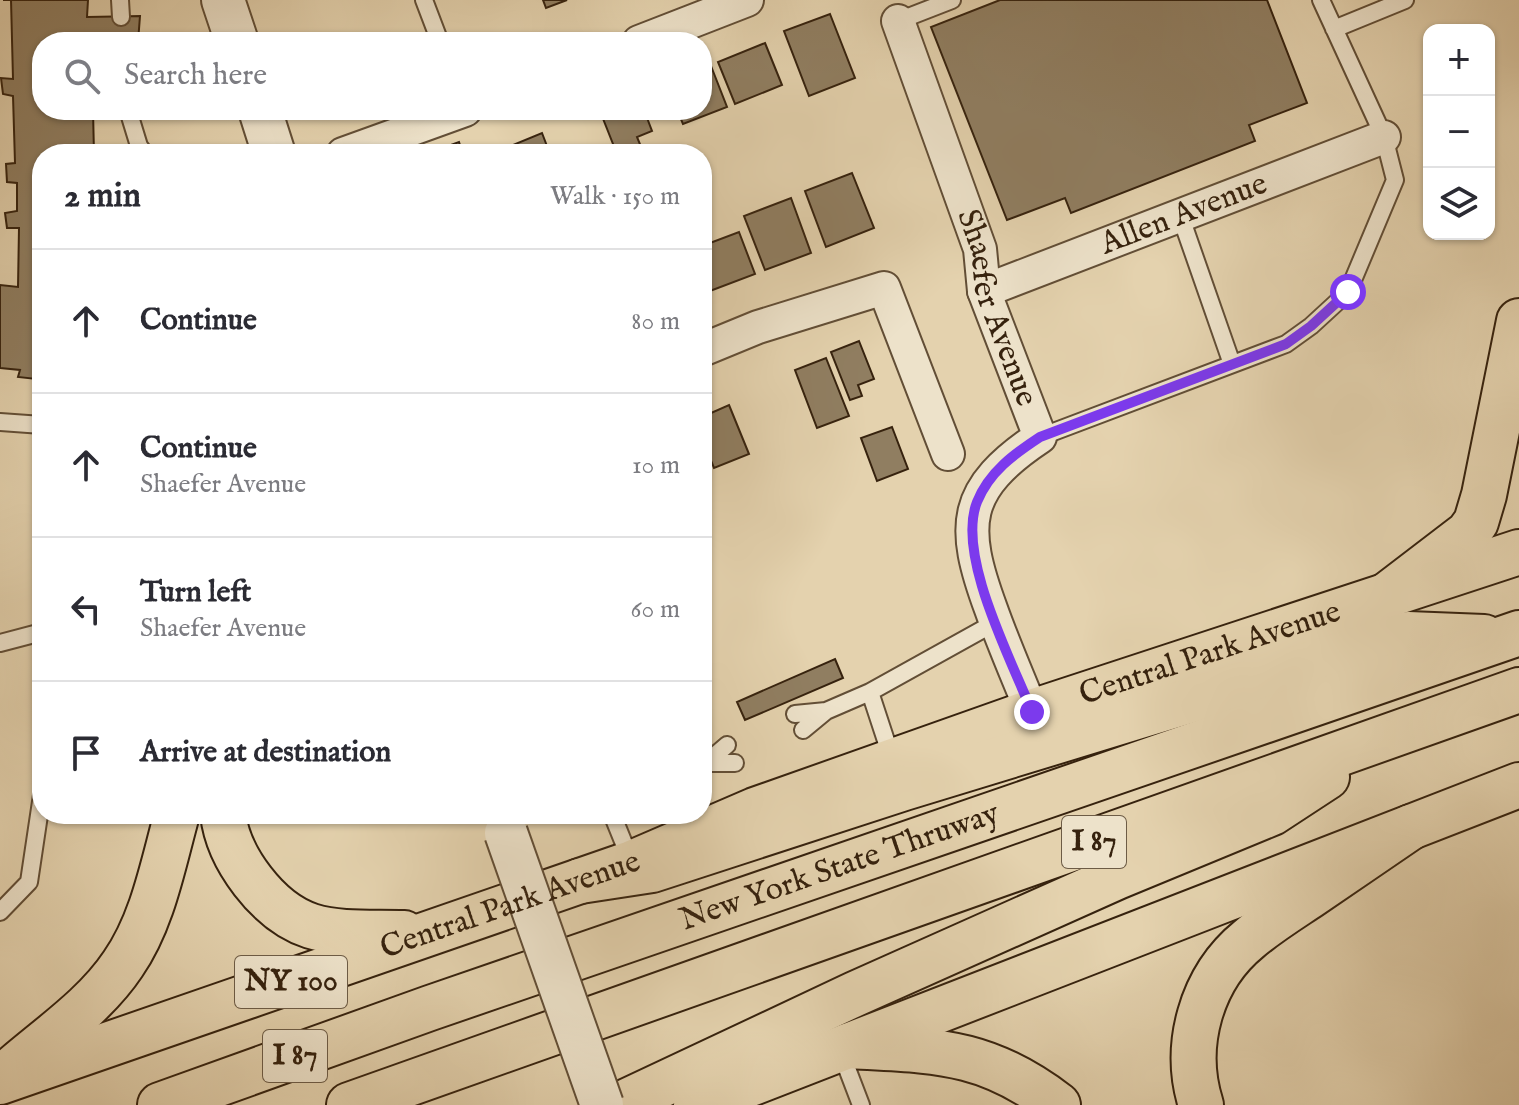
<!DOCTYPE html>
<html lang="en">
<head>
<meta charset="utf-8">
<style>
  :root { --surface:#fff; --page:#f7f7f7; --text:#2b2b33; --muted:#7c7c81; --line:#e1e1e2 }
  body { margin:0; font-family:"IM FELL English",serif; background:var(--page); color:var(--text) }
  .controls { position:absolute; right:24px; top:24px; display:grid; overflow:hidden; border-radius:16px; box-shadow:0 2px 6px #0004 }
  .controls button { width:72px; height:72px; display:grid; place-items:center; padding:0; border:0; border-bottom:2px solid var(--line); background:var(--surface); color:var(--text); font:40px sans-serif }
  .stop { position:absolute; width:24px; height:24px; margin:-18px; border:6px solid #7c3aed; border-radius:50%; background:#fff }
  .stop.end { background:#7c3aed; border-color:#fff; box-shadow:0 2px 8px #0008 }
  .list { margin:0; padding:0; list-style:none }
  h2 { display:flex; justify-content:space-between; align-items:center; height:104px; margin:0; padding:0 32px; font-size:34px }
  h2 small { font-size:26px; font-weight:400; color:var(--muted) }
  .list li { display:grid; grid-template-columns:52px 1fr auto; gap:24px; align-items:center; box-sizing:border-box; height:144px; padding:0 32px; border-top:2px solid var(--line) }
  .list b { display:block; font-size:30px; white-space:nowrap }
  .list p { margin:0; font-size:26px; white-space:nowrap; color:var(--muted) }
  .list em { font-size:26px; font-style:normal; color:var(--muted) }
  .icon { flex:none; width:44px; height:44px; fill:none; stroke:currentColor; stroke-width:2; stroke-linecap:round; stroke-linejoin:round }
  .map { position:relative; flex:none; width:1519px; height:1105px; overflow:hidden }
  .search { position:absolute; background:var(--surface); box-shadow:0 2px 6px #0004; left:32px; top:32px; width:680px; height:88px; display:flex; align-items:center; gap:20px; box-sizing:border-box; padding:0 28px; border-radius:32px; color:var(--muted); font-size:30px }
  .panel { position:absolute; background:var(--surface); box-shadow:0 2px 6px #0004; left:32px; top:144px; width:680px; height:680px; border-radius:32px }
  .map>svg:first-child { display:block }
  .building { fill:#907e61; stroke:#36220e; stroke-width:2 }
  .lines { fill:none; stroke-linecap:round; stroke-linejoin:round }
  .service-casing { stroke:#624e36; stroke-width:20 }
  .minor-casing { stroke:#624e36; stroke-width:36 }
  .tertiary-casing { stroke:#624e36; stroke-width:46 }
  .primary-casing { stroke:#36220e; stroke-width:48 }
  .motorway-casing { stroke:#36220e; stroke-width:48 }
  .service { stroke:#ede2ca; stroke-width:16 }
  .minor { stroke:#ede2ca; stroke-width:32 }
  .tertiary { stroke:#ede2ca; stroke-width:42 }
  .primary { stroke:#e4d2ae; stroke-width:44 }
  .motorway { stroke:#e4d2ae; stroke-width:44 }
  .tertiary-bridge-casing { stroke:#624e36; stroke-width:46; stroke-linecap:butt }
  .tertiary-bridge { stroke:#ede2ca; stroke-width:42 }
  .route { stroke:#7c3aed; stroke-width:10 }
  .labels { text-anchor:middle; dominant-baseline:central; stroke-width:6; stroke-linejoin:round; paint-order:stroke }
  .shield { fill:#ede2ca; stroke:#6d5c46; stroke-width:2 }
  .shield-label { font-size:30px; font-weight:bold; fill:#36220e }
  .street-label { font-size:32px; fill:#36220e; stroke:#ede2ca }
</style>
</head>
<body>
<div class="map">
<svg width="1519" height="1105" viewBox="0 0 1519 1105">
  <rect width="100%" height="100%" fill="#e4d2ae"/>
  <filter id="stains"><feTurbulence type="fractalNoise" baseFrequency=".0025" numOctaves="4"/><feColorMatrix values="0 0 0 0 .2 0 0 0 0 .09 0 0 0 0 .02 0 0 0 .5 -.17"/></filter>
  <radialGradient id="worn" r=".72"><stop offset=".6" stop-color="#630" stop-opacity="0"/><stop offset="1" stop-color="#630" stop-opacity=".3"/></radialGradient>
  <path class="building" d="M 3,0 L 88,0 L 87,17 L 140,16 L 138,42 L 42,42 L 42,110 L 93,110 L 94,154 L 42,154 L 42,371 L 36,371 L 36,379 L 18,377 L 20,370 L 0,368 L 0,285 L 18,287 L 19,228 L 7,228 L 5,213 L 17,211 L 17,183 L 7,182 L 6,164 L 15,163 L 13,96 L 3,94 L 1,78 L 13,79 L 11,0 Z
    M 543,0 L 567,0 L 546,8 Z
    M 1000,0 L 1267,0 L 1307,103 L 1249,125 L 1255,141 L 1071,213 L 1065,198 L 1007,220 L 931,27 Z
    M 830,14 L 855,78 L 809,96 L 784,31 Z
    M 765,43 L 782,85 L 735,104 L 718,62 Z
    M 711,66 L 727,107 L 683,124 L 677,110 L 702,110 L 702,70 Z
    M 644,110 L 652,131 L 637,137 L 644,154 L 617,154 L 600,111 Z
    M 542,133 L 550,154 L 511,154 L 508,147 Z
    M 459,142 L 463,154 L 426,154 Z
    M 852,173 L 874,228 L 826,247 L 805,191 Z
    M 791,198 L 811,253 L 765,270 L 744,216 Z
    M 739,232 L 755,274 L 702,294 L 702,246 Z
    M 859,341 L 874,379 L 858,385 L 862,396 L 850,400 L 831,352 Z
    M 826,358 L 849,416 L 817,428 L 795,370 Z
    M 729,405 L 749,454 L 714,468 L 702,439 L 702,417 Z
    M 892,427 L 908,469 L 877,481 L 861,438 Z
    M 835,659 L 843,678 L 745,720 L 737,702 Z"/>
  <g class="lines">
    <g class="service-casing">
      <path id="service" d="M 120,0 L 121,17
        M 424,0 L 440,42
        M 898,21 L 952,0
        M 1334,29 L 1405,0
        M 128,110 L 139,146 L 145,154
        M 1180,215 L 1232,364
        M 0,422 L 42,425
        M 1040,437 L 1286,344 L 1311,326 L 1348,292 L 1395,180 L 1384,137 L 1321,0
        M 0,643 L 42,632
        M 795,714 L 826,711 L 870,692
        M 803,730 L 826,711
        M 727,745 L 706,763 L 735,763
        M 892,759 L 870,692 L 996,622
        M 612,814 L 631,861
        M 0,912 L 29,882 L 42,795
        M 840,1050 L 861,1105"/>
    </g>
    <g class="minor-casing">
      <g id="minor">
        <path id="s1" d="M 898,21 L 980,249 L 984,291 L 1040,437 C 962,489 960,525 991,609 C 1003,643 1018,677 1032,712"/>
        <path d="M 639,42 L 747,0"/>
        <path d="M 343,154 L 465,110"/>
        <path id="s2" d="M 984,291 L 1384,137"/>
        <path d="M 702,350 L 758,327 L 884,288 L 948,454"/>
      </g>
    </g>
    <g class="tertiary-casing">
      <path id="tertiary" d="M 223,0 L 237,42
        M 260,110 L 274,154"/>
    </g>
    <g class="primary-casing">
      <g id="primary">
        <path d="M 223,814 C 228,858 268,912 311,926 C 340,935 373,932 404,933"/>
        <path d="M 12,1069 C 50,1036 95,1006 123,964 C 153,921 163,864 177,814"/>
        <path id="s3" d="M 0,1082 L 632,863 L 755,810 L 1032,712 L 1519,552"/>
        <path d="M 696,1105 L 1519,785"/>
      </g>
    </g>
    <g class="motorway-casing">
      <g id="motorway">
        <path d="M 1387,595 L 1468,533 L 1476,522 L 1484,495 L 1519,321"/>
        <path d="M 580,881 L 652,870 L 904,788 L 1408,634 L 1484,637"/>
        <path d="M 848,1046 C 936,1051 985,1049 1058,1105"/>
        <path id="s4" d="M 160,1105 L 430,1008 L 1519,633"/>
        <path d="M 349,1105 L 1519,690"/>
        <path d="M 619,1105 L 855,994 L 1117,877 L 1272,813 L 1327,777"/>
        <path d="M 1201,1105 C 1182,1046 1201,978 1249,939 C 1268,923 1289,910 1310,896 C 1344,873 1377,850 1411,827"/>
      </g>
    </g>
    <use href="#service" class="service"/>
    <use href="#minor" class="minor"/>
    <use href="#tertiary" class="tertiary"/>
    <use href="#primary" class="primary"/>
    <use href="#motorway" class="motorway"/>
    <g class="tertiary-bridge-casing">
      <path id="tertiary-bridge" d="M 506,833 L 602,1105"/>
    </g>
    <use href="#tertiary-bridge" class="tertiary-bridge"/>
  </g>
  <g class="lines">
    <path class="route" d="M 1032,712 C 1011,659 956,555 977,502 C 989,472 1014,454 1040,437 L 1286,344 L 1311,326 L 1348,292"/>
  </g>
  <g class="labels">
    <g class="shield">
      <rect x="1062" y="816" width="64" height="52" rx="6"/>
      <rect x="235" y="956" width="112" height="52" rx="6"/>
      <rect x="263" y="1030" width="64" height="52" rx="6"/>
    </g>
    <g class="shield-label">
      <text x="1094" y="842">I 87</text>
      <text x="291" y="982">NY 100</text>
      <text x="295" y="1056">I 87</text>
    </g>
    <g class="street-label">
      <text stroke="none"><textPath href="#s2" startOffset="214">Allen Avenue</textPath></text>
      <text stroke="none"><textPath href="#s1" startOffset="304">Shaefer Avenue</textPath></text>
      <text stroke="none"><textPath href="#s3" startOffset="1284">Central Park Avenue</textPath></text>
      <text stroke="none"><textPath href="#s4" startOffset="720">New York State Thruway</textPath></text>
      <text stroke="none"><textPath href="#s3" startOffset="540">Central Park Avenue</textPath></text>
    </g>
  </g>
  <rect width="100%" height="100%" filter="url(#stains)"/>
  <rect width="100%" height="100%" fill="url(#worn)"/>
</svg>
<div class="controls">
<button>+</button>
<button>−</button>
<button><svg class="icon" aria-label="layers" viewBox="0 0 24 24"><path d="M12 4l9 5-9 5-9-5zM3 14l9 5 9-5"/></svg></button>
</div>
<div class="stop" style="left:1348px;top:292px"></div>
<div class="stop end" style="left:1032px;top:712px"></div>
<div class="search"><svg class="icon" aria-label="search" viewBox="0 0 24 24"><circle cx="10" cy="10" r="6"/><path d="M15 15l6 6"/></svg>Search here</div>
<section class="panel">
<h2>2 min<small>Walk · 150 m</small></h2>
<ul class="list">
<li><svg class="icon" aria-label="ahead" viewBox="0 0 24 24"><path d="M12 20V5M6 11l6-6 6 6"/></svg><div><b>Continue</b></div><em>80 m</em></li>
<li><svg class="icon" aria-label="ahead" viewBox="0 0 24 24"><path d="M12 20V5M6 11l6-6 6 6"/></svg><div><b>Continue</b><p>Shaefer Avenue</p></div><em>10 m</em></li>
<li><svg class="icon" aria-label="left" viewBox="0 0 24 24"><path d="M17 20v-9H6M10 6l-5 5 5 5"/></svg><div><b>Turn left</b><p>Shaefer Avenue</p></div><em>60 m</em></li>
<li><svg class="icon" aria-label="arrive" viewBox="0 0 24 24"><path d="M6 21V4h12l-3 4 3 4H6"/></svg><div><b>Arrive at destination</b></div></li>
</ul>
</section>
</div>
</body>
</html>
